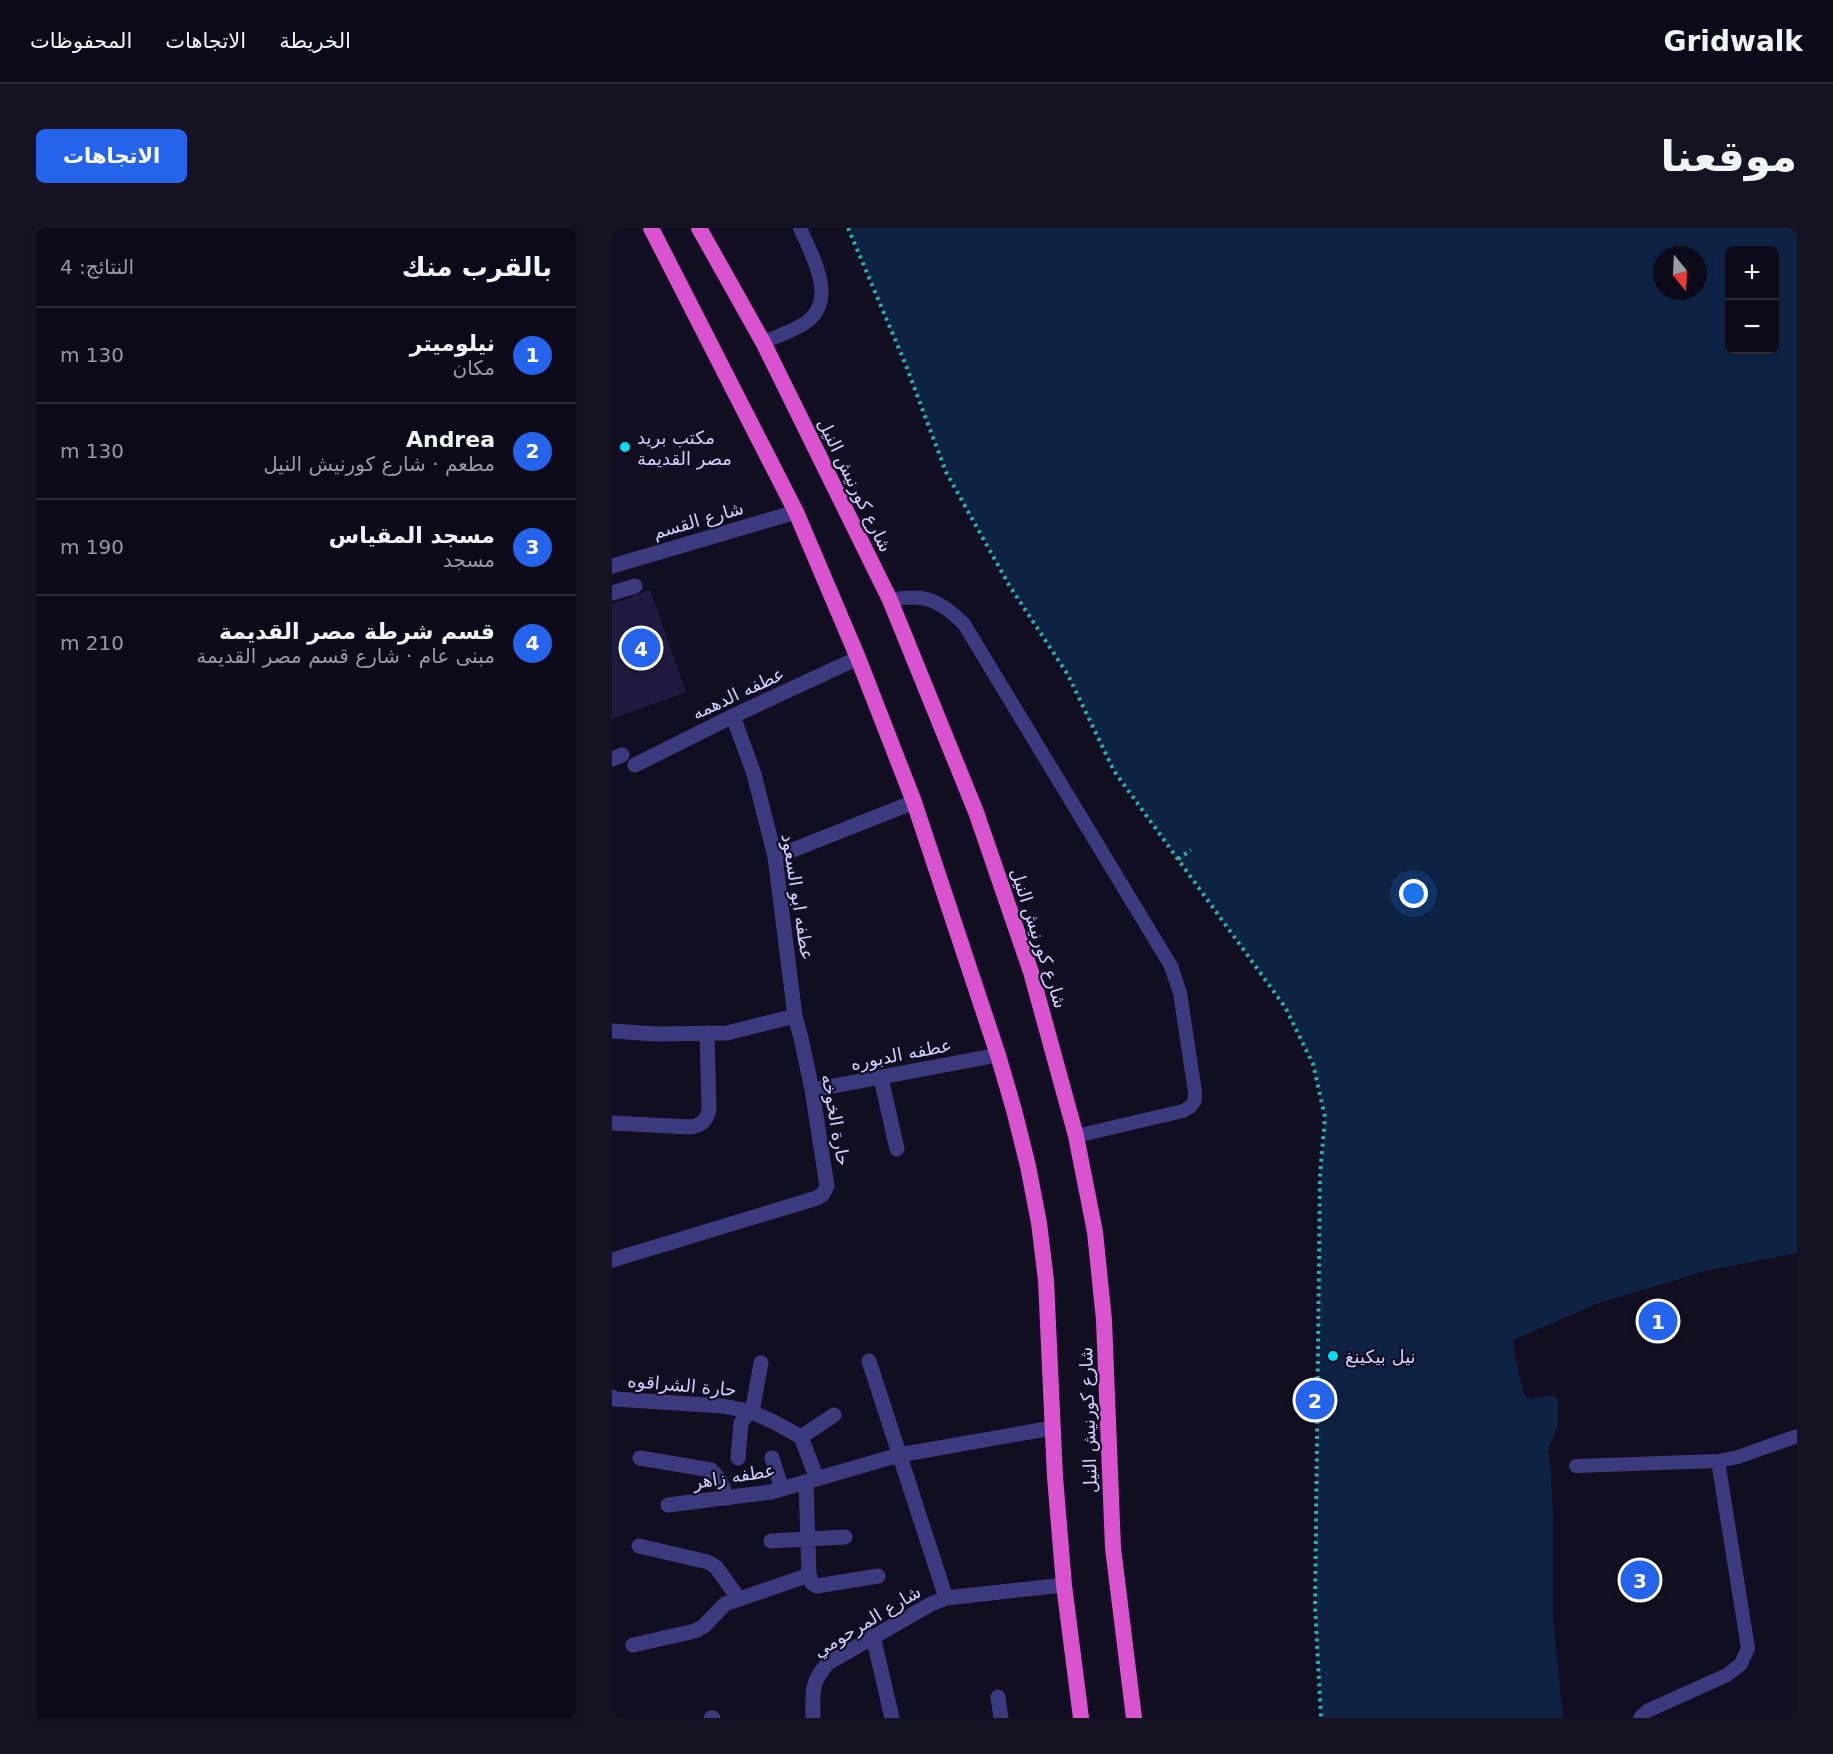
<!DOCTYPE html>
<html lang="ar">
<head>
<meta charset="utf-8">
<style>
  :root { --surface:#0c0a18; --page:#151321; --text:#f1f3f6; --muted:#9a9aa2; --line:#2c2b37; --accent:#2563eb }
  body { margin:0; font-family:"DejaVu Sans",Cairo,sans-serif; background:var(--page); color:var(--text); direction:rtl }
  .controls { position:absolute; right:18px; top:18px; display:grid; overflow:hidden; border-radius:9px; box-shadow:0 3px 9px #0003 }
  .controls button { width:54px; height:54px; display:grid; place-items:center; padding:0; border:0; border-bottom:2px solid var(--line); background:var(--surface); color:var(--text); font:30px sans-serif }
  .compass { position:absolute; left:1041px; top:18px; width:54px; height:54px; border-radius:50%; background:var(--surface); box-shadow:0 3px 9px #0003; rotate:162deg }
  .you { position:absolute; left:802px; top:666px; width:21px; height:21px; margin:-15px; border:4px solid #fff; border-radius:50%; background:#1a73e8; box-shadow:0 0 0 9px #1a73e833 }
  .badge { display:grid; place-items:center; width:39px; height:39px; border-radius:50%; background:var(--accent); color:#fff; font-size:20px; font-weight:700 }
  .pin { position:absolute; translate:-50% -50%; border:3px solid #fff; box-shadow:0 2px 6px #0006 }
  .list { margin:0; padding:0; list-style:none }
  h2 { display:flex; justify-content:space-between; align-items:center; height:78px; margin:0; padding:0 24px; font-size:26px }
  h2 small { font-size:20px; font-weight:400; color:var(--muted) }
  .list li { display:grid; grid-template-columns:39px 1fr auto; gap:18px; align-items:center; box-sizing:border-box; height:96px; padding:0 24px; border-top:2px solid var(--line) }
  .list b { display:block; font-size:22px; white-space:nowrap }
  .list p { margin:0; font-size:20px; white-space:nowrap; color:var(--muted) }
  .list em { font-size:20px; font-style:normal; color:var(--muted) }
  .map { position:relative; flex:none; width:1185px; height:1490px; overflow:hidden; direction:ltr; border-radius:9px }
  header { display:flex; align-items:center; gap:36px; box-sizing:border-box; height:84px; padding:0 30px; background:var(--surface); border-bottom:2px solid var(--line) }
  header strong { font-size:28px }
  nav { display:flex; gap:33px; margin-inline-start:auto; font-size:21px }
  .intro { display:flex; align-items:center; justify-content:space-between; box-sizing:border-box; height:144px; padding:0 36px }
  h1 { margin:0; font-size:42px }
  .button { padding:15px 27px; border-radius:9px; background:var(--accent); color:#fff; font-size:21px; font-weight:700 }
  main { display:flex; gap:36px; padding:0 36px }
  aside { flex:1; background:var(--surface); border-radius:9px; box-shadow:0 3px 9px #0003 }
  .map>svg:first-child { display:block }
  .water { fill:#0e2344; fill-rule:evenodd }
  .building { fill:#211a40 }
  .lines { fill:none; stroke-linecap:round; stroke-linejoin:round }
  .path { stroke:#32aea5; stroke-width:4; stroke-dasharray:3 4.5; stroke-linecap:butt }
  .service { stroke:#3c3a7e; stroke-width:14 }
  .minor { stroke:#3c3a7e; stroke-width:15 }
  .trunk { stroke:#da53ce; stroke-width:16 }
  .poi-dot { fill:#08dcf0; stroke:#100e20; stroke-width:2 }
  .labels { text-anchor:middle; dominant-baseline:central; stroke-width:4.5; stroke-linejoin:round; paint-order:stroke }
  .poi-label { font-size:18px; fill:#d3cefd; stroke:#100e20; text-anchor:start }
  .street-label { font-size:18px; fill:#d3cefd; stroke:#100e20 }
</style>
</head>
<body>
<header>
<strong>Gridwalk</strong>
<nav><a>الخريطة</a><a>الاتجاهات</a><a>المحفوظات</a></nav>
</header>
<div class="intro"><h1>موقعنا</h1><a class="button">الاتجاهات</a></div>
<main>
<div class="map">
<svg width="1185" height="1490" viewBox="0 0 1185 1490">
  <rect width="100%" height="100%" fill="#100e20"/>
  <path class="water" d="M 236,0 L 1185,0 L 1185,1025 L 1093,1043 L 984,1076 L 901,1112 L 901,1121 L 912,1166 L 915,1170 L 920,1171 L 939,1167 L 945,1170 L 946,1175 L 946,1196 L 936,1223 L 939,1241 L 941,1288 L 941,1392 L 951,1490 L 709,1490 L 703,1379 L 708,947 L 713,889 L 701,836 L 673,779 L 502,543 L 456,447 L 397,357 L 334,244 L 293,135 ZM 1118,22 L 1162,22 L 1162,122 L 1118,122 ZM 1050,27 L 1086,27 L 1086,63 L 1050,63 Z"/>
  <path class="building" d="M 38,362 L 74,464 L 0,491 L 0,376 Z"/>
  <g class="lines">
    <path class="path" d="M 236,0 L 293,135 L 334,244 L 397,357 L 456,447 L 502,543 L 673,779 L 701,836 L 713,889 L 708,947 L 703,1379 L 709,1490
      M 566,631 L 579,622"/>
    <path class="service" d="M 151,114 C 164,109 178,104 190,97 C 228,75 201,30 188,0
      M 278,372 C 312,365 328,372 352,396 L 559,738 L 568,765 L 583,864 L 583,872 L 578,879 L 571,883 L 464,908
      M 964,1238 L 1106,1233 L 1126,1229 L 1185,1208
      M 1028,1490 L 1035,1483 L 1115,1447 L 1129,1436 L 1136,1420 L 1106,1233"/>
    <path class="minor" d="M 0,338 L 184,284
      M 0,365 L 23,358
      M 121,488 L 142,546 L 163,629 L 183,788
      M 0,531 L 10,527
      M 23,537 L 121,488 L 246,430
      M 163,629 L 302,574
      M 0,803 L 44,806 L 115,805 L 183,788 L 189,810 L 200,862 L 215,958 L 211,966 L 205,970 L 0,1032
      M 269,850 L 285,921
      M 200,862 L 386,827
      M 0,895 L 77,899 C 89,898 95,893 97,881 L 95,805
      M 257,1133 L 334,1370
      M 0,1169 L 3,1171 L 110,1178 L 137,1183 L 162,1194 L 189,1209 L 205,1251
      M 140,1184 L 149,1135
      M 189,1209 L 222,1187
      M 28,1230 L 99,1242 L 107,1251 L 115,1270
      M 126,1230 L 129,1195 L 137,1183
      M 160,1230 L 170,1261
      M 194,1254 L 197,1347 L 200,1355 L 205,1358 L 266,1348
      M 56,1277 L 159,1264 L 287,1227 L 440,1200
      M 159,1313 L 233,1309
      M 27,1318 L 96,1334 L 104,1339 L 127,1371
      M 261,1408 L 280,1490
      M 21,1417 L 83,1403 L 92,1398 L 113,1376 L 197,1347
      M 386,1469 L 389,1490
      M 99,1490 L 101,1490
      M 201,1490 C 201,1465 198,1455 216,1435 L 319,1376 L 334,1370 L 452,1357"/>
    <path class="trunk" d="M 39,0 L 184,284 L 246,430 L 302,574 L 386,827 L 402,882 L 416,938 L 427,995 L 434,1052 L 443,1249 L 452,1357 L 469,1490
      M 87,0 L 151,114 L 278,372 L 364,584 L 419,744 L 464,908 L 483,1004 L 492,1092 L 501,1320 L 522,1490"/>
  </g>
  <g class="poi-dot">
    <circle cx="13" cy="219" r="6"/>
    <circle cx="721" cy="1128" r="6"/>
  </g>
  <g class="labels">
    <g class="poi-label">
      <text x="25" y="209">مكتب بريد<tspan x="25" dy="21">مصر القديمة</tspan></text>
      <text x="733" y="1128">نيل بيكينغ</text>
    </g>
    <g class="street-label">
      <text transform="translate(243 257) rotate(64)">شارع كورنيش النيل</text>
      <text transform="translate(86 292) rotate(-16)">شارع القسم</text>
      <text transform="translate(126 465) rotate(-25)">عطفه الدهمه</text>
      <text transform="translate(186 669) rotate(81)">عطفه ابو السعود</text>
      <text transform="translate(427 710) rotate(72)">شارع كورنيش النيل</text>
      <text transform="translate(289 826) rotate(-11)">عطفه الدبوره</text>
      <text transform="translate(224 892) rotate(80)">حارة الخوخه</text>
      <text transform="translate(70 1157) rotate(5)">حارة الشراقوه</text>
      <text transform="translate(476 1192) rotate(-92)">شارع كورنيش النيل</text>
      <text transform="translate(122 1248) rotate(-9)">عطفه زاهر</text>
      <text transform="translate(255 1393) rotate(-31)">شارع المرحومي</text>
    </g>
  </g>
</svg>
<div class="controls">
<button>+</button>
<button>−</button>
</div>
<svg class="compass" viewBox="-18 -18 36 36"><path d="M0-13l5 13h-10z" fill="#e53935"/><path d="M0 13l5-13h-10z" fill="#9a9aa2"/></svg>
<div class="you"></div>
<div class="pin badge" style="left:1046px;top:1093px">1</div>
<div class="pin badge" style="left:703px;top:1172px">2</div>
<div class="pin badge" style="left:1028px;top:1352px">3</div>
<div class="pin badge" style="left:29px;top:420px">4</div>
</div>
<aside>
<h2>بالقرب منك<small>النتائج: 4</small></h2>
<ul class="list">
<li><span class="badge">1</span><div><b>نيلوميتر</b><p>مكان</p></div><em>130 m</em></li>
<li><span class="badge">2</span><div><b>Andrea</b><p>مطعم · شارع كورنيش النيل</p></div><em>130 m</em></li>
<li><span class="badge">3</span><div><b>مسجد المقياس</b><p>مسجد</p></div><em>190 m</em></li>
<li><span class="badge">4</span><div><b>قسم شرطة مصر القديمة</b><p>مبنى عام · شارع قسم مصر القديمة</p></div><em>210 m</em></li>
</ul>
</aside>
</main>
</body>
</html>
